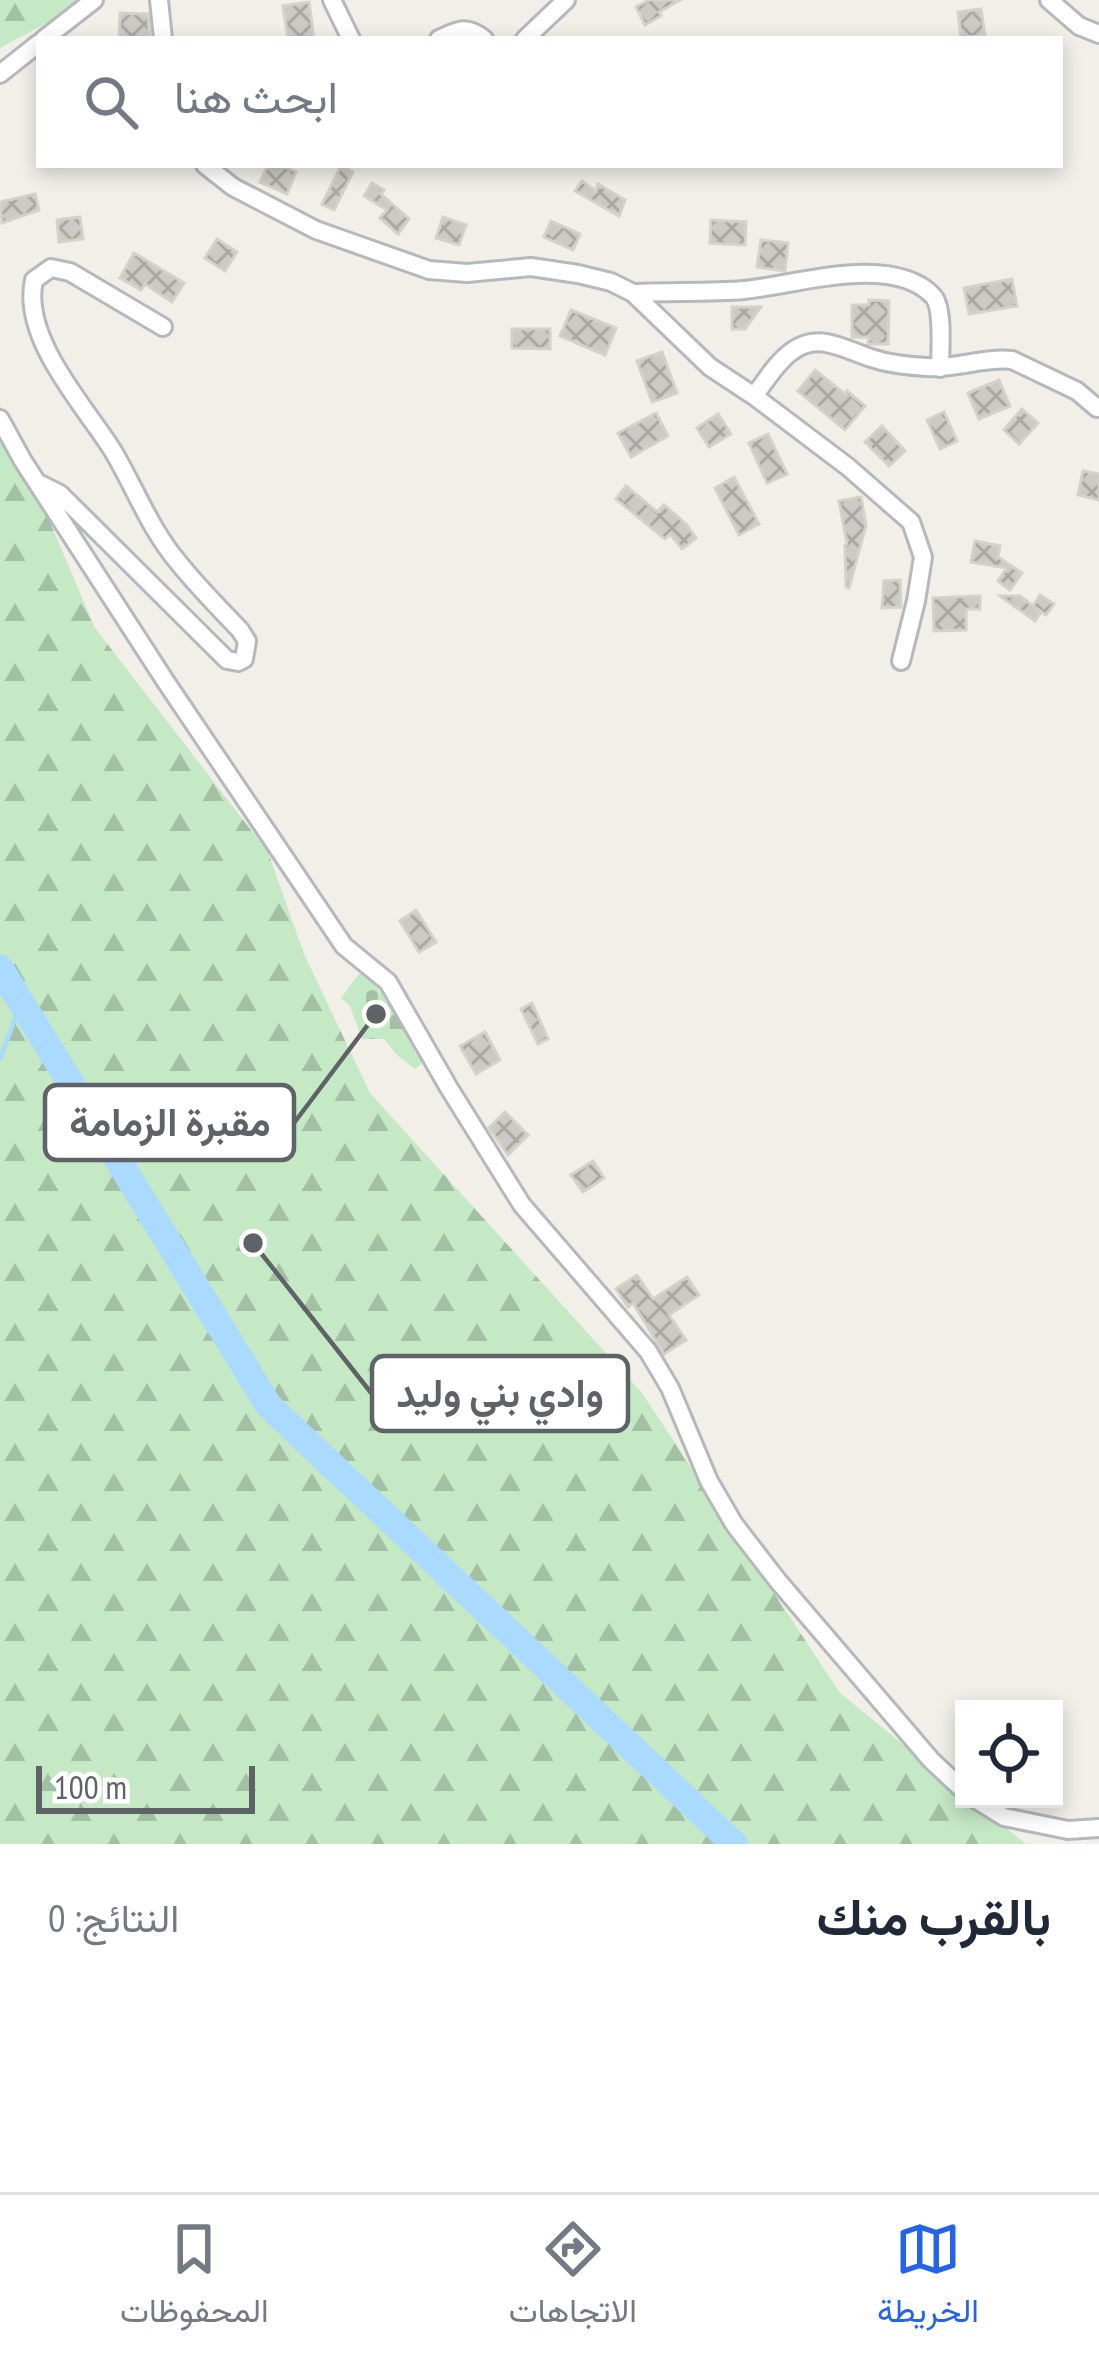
<!DOCTYPE html>
<html lang="ar">
<head>
<meta charset="utf-8">
<style>
  :root { --surface:#fff; --page:#f2f2f3; --text:#1f2937; --muted:#747a83; --line:#e0e1e3; --accent:#2563eb }
  body { margin:0; font-family:"PT Sans Narrow",Vazirmatn,sans-serif; background:var(--page); color:var(--text); direction:rtl }
  .controls { position:absolute; right:36px; bottom:36px; display:grid; overflow:hidden; border-radius:0px; box-shadow:0 6px 18px #0003 }
  .controls button { width:108px; height:108px; display:grid; place-items:center; padding:0; border:0; border-bottom:3px solid var(--line); background:var(--surface); color:var(--text); font:60px sans-serif }
  .scale { position:absolute; left:36px; bottom:30px; width:219px; box-sizing:border-box; padding-left:12px; border:6px solid #5f6368; border-top:0; font-size:33px; line-height:42px; white-space:nowrap; color:#5f6368; -webkit-text-stroke:9px #fff; paint-order:stroke }
  .list { margin:0; padding:0; list-style:none }
  h2 { display:flex; justify-content:space-between; align-items:center; height:156px; margin:0; padding:0 48px; font-size:51px }
  h2 small { font-size:39px; font-weight:400; color:var(--muted) }
  .icon { flex:none; width:66px; height:66px; fill:none; stroke:currentColor; stroke-width:2; stroke-linecap:round; stroke-linejoin:round }
  .map { position:relative; flex:none; width:1099px; height:1844px; overflow:hidden; direction:ltr }
  .search { position:absolute; background:var(--surface); box-shadow:0 6px 18px #0003; left:36px; right:36px; top:36px; height:132px; display:flex; align-items:center; gap:30px; box-sizing:border-box; padding:0 42px; border-radius:0px; color:var(--muted); font-size:45px }
  .sheet { height:348px; background:var(--surface) }
  nav { display:flex; justify-content:space-around; align-items:center; box-sizing:border-box; height:168px; border-top:3px solid var(--line); background:var(--surface); font-size:33px; color:var(--muted) }
  nav a { display:grid; justify-items:center; gap:6px }
  nav .on { color:var(--accent) }
  .map>svg:first-child { display:block }
  .forest { fill:url(#forest-firs) }
  .cemetery { fill:url(#cemetery-stones) }
  .lines { fill:none; stroke-linecap:round; stroke-linejoin:round }
  .stream { stroke:#aadaff; stroke-width:4.5 }
  .river { stroke:#aadaff; stroke-width:27 }
  .building { fill:url(#building-cross-hatch); stroke:#d6d1c6; stroke-width:3 }
  .minor-casing { stroke:#b5b8bc; stroke-width:22 }
  .minor { stroke:#fff; stroke-width:16 }
  .leader { fill:none; stroke:#5f6368; stroke-width:4.5 }
  .callout-dot { fill:#5f6368; stroke:#fff; stroke-width:4.5 }
  .callout { fill:#fff; stroke:#5f6368; stroke-width:4.5 }
  .callout-label { font-size:39px; text-anchor:middle; font-weight:bold; fill:#5f6368 }
</style>
</head>
<body>
<div class="map">
<svg width="1099" height="1844" viewBox="0 0 1099 1844">
  <defs>
    <pattern id="forest-firs" width="22" height="20" patternUnits="userSpaceOnUse" patternTransform="scale(3)"><rect width="22" height="20" fill="#c5e8c5"/><path d="M5 1l3.5 6h-7zM16 11l3.5 6h-7z" fill="#a3c0a4"/></pattern>
    <pattern id="cemetery-stones" width="16" height="16" patternUnits="userSpaceOnUse" patternTransform="scale(3)"><rect width="16" height="16" fill="#c5e8c5"/><path d="M2 7V4a2 2 0 0 1 4 0v3zM10 15v-3a2 2 0 0 1 4 0v3z" fill="#a3c0a4"/></pattern>
    <pattern id="building-cross-hatch" width="8" height="8" patternUnits="userSpaceOnUse" patternTransform="scale(3)"><rect width="8" height="8" fill="#cccac5"/><path d="M0 0l8 8M0 8l8-8" fill="none" stroke="#a9a8a4"/></pattern>
  </defs>
  <rect width="100%" height="100%" fill="#f1efe8"/>
  <path class="forest" d="M 0,0 L 89,0 L 0,48 Z
    M 0,405 L 95,628 L 268,852 L 304,954 L 370,1093 L 642,1393 L 840,1693 L 964,1794 L 964,1799 L 970,1799 L 1026,1844 L 0,1844 Z"/>
  <path class="cemetery" d="M 362,970 L 406,1022 L 415,1054 L 423,1053 L 425,1061 L 415,1069 L 398,1056 L 384,1039 L 362,1039 L 350,1006 L 341,998 Z"/>
  <g class="lines">
    <path class="stream" d="M 0,1059 L 21,1003"/>
    <path class="river" d="M 0,968 L 269,1406 L 734,1844"/>
  </g>
  <path class="building" d="M 649,0 L 680,0 L 659,12 L 661,16 L 645,25 L 636,7 Z
    M 309,2 L 314,39 L 288,39 L 283,6 Z
    M 981,9 L 985,35 L 961,38 L 958,12 Z
    M 120,13 L 148,14 L 150,38 L 119,37 Z
    M 268,165 L 280,165 L 296,172 L 287,194 L 260,182 Z
    M 341,166 L 353,172 L 334,210 L 322,204 Z
    M 582,181 L 596,191 L 598,184 L 625,200 L 619,216 L 575,191 Z
    M 372,183 L 384,190 L 381,194 L 409,219 L 398,234 L 380,218 L 387,210 L 364,196 Z
    M 35,194 L 39,210 L 2,223 L 0,202 Z
    M 80,217 L 83,239 L 59,242 L 57,220 Z
    M 443,217 L 466,225 L 459,245 L 436,238 Z
    M 711,220 L 746,222 L 745,245 L 710,243 Z
    M 551,221 L 580,234 L 573,250 L 544,237 Z
    M 217,239 L 237,252 L 225,271 L 205,258 Z
    M 761,240 L 788,243 L 785,271 L 757,267 Z
    M 134,253 L 184,283 L 172,302 L 145,284 L 141,290 L 120,278 Z
    M 1012,279 L 1017,306 L 969,314 L 964,288 Z
    M 869,300 L 889,301 L 888,344 L 868,344 L 869,337 L 852,337 L 852,305 L 869,305 Z
    M 732,307 L 761,307 L 745,329 L 732,329 Z
    M 571,310 L 616,328 L 605,355 L 560,336 Z
    M 512,329 L 550,329 L 550,349 L 512,348 Z
    M 662,352 L 677,393 L 652,402 L 637,361 Z
    M 815,370 L 845,394 L 847,391 L 865,406 L 845,430 L 798,391 Z
    M 999,380 L 1010,406 L 979,419 L 968,393 Z
    M 1022,409 L 1038,423 L 1019,444 L 1004,430 Z
    M 944,412 L 957,441 L 940,449 L 927,420 Z
    M 656,413 L 668,436 L 631,457 L 618,433 Z
    M 718,414 L 731,434 L 709,447 L 697,428 Z
    M 882,426 L 905,451 L 889,466 L 865,442 Z
    M 768,434 L 787,474 L 767,483 L 749,443 Z
    M 1083,471 L 1099,474 L 1099,500 L 1078,495 Z
    M 734,477 L 759,524 L 739,535 L 715,488 Z
    M 626,486 L 657,512 L 664,505 L 686,524 L 696,538 L 682,549 L 670,534 L 665,539 L 616,499 Z
    M 861,497 L 866,525 L 849,588 L 846,587 L 845,545 L 847,544 L 839,501 Z
    M 975,541 L 1000,546 L 998,557 L 1022,573 L 1010,590 L 998,581 L 1007,568 L 971,562 Z
    M 900,580 L 901,607 L 882,608 L 884,581 Z
    M 1040,595 L 1054,604 L 1046,615 L 1036,608 L 1041,612 L 1035,621 L 1000,596 L 1020,596 L 1033,606 Z
    M 980,596 L 980,609 L 966,609 L 966,630 L 934,631 L 933,598 Z
    M 416,910 L 436,942 L 419,952 L 400,921 Z
    M 532,1003 L 548,1039 L 538,1044 L 521,1009 Z
    M 485,1032 L 500,1060 L 476,1074 L 460,1046 Z
    M 505,1112 L 528,1135 L 508,1155 L 489,1128 Z
    M 593,1161 L 604,1178 L 583,1192 L 571,1175 Z
    M 637,1275 L 653,1299 L 687,1277 L 699,1295 L 669,1315 L 686,1340 L 664,1354 L 633,1303 L 628,1307 L 616,1289 Z"/>
  <g class="lines">
    <g class="minor-casing">
      <path id="minor" d="M 159,0 L 163,39
        M 332,0 L 351,39
        M 1049,0 L 1079,26 L 1099,34
        M 44,39 L 94,0
        M 439,39 C 458,30 467,25 484,39
        M 525,39 L 566,0
        M 0,74 L 39,43
        M 205,165 L 233,187 L 316,230 L 429,270 L 467,273 L 531,267 L 578,274 L 611,282 L 633,293 L 710,367 L 754,396 L 848,467 L 911,522 L 923,557 L 916,601 L 901,661
        M 633,293 C 670,291 708,293 744,290 C 796,285 892,253 933,296 C 944,308 940,351 940,368
        M 754,396 C 765,382 776,363 791,352 C 818,331 843,349 871,358 C 889,364 908,366 927,367 C 956,369 984,357 1012,360 L 1077,391 L 1097,408
        M 0,419 L 23,461 L 166,682 L 344,946 L 388,982 L 449,1088 L 522,1205 L 648,1351 L 670,1388 L 709,1481 L 734,1524 L 778,1581 L 931,1760 L 964,1791
        M 38,483 L 60,494 L 227,660 L 238,662 L 244,659 L 247,641 L 240,630 C 219,608 197,586 178,562 C 150,529 135,488 113,451 C 84,405 21,338 34,280 L 51,268 L 70,272 L 163,327
        M 975,1799 L 1004,1817 L 1068,1830 L 1099,1828"/>
    </g>
    <use href="#minor" class="minor"/>
  </g>
  <path class="leader" d="M376 1014L294 1123M253 1243L372 1394"/>
  <g class="callout-dot">
    <circle cx="376" cy="1014" r="12"/>
    <circle cx="253" cy="1243" r="12"/>
  </g>
  <g class="callout">
    <rect x="45" y="1085" width="249" height="75" rx="12"/>
    <rect x="372" y="1356" width="256" height="75" rx="12"/>
  </g>
  <g class="callout-label">
    <text x="170" y="1136">مقبرة الزمامة</text>
    <text x="500" y="1407">وادي بني وليد</text>
  </g>
</svg>
<div class="controls">
<button><svg class="icon" aria-label="locate" viewBox="0 0 24 24"><circle cx="12" cy="12" r="6"/><path d="M12 2v4M12 18v4M2 12h4M18 12h4"/></svg></button>
</div>
<div class="scale">100 m</div>
<div class="search"><svg class="icon" aria-label="search" viewBox="0 0 24 24"><circle cx="10" cy="10" r="6"/><path d="M15 15l6 6"/></svg>ابحث هنا</div>
</div>
<section class="sheet">
<h2>بالقرب منك<small>النتائج: 0</small></h2>
<ul class="list">
</ul>
</section>
<nav>
<a class="on"><svg class="icon" aria-label="map" viewBox="0 0 24 24"><path d="M3 6l6-2 6 2 6-2v14l-6 2-6-2-6 2zM9 4v14M15 6v14"/></svg>الخريطة</a>
<a><svg class="icon" aria-label="directions" viewBox="0 0 24 24"><path d="M12 3l9 9-9 9-9-9zM9 14v-3h6M13 9l2 2-2 2"/></svg>الاتجاهات</a>
<a><svg class="icon" aria-label="saved" viewBox="0 0 24 24"><path d="M7 4h10v16l-5-4-5 4z"/></svg>المحفوظات</a>
</nav>
</body>
</html>
